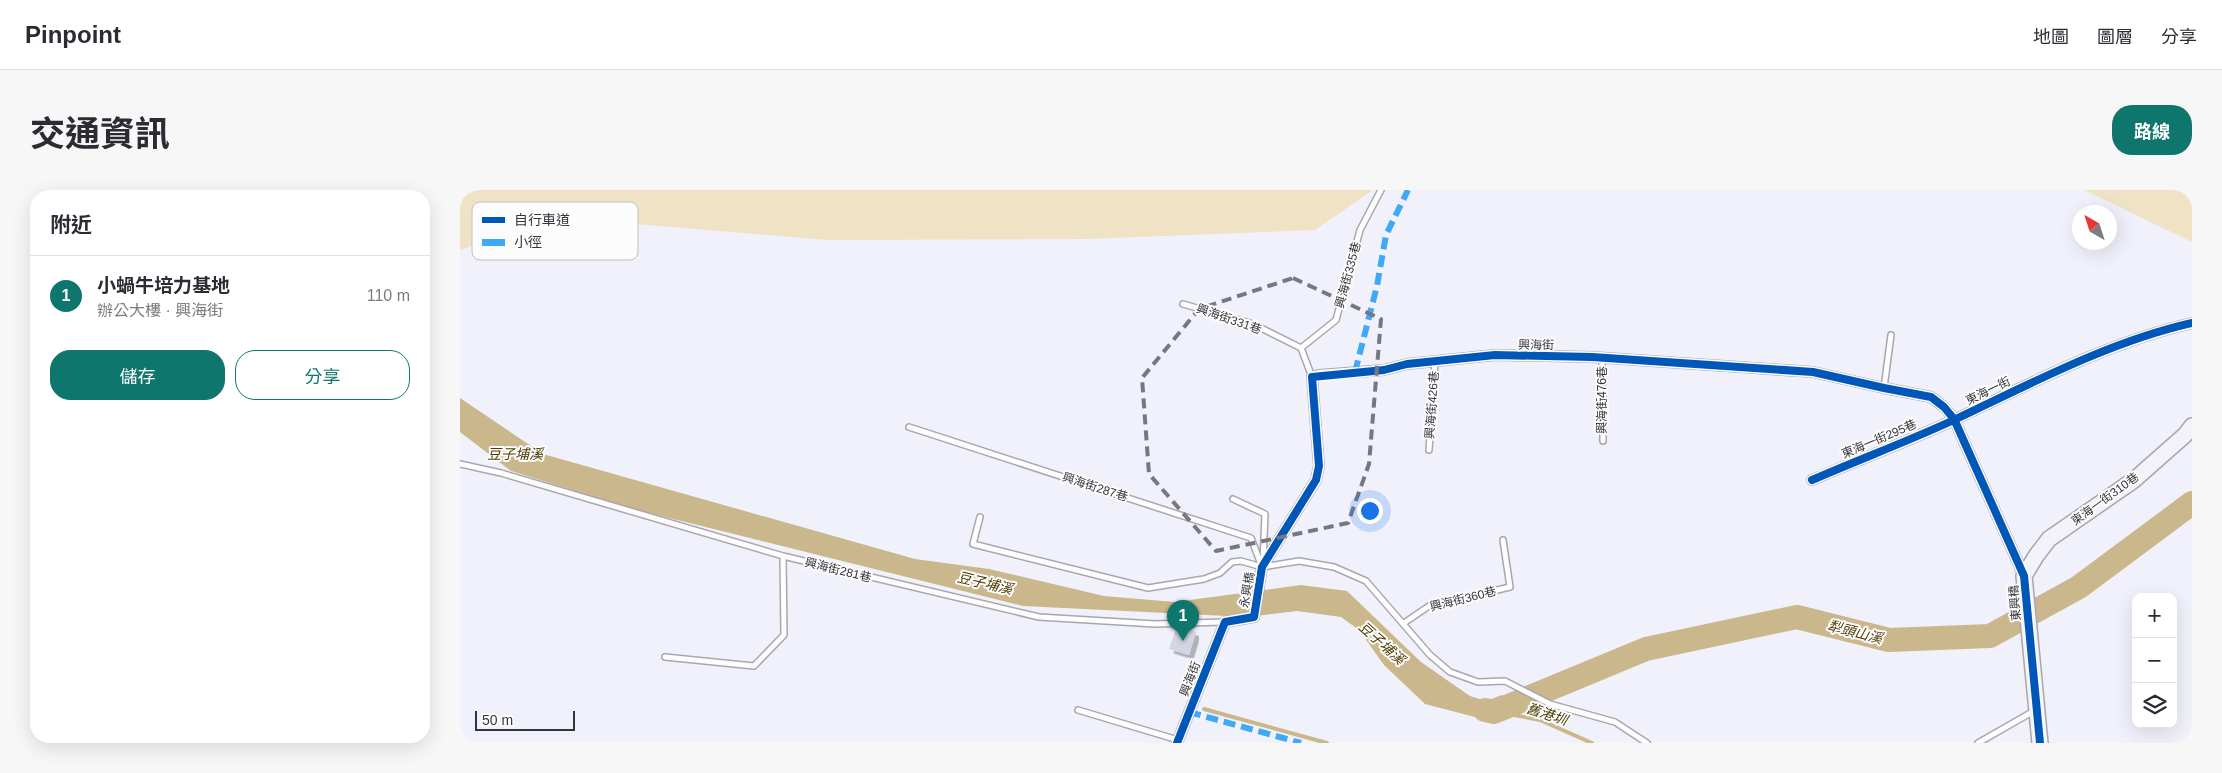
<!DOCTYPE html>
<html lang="zh-TW">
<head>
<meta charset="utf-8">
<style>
  :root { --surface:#fff; --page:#f7f7f7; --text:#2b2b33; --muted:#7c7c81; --line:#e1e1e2; --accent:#0f766e }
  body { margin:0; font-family:Helvetica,"Noto Sans TC",sans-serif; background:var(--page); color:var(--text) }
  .controls { position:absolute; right:15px; bottom:15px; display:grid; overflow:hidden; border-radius:10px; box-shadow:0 5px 20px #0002 }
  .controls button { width:45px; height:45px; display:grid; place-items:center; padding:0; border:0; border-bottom:1px solid var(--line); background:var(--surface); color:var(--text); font:25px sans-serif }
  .compass { position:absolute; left:1612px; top:15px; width:45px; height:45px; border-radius:50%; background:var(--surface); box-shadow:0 5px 20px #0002; rotate:321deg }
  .scale { position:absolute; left:15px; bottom:12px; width:100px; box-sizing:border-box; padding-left:5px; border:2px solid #35353c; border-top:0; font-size:14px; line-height:18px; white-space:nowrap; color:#35353c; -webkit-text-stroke:4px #fcfcfc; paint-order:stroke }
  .you { position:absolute; left:909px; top:320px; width:18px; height:18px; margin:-12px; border:4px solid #fff; border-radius:50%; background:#1a73e8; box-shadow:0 0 0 8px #1a73e833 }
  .badge { display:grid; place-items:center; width:32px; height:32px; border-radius:50%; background:var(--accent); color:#fff; font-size:16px; font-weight:700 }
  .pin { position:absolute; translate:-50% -41px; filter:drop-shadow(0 1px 2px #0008) }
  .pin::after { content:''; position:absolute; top:26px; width:18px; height:15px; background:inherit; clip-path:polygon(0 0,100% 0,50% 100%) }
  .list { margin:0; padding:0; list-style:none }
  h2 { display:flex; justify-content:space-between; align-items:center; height:65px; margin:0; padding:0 20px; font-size:21px }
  h2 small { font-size:16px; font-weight:400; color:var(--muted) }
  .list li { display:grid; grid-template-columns:32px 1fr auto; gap:15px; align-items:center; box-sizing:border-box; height:80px; padding:0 20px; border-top:1px solid var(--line) }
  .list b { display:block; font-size:19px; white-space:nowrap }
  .list p { margin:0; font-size:16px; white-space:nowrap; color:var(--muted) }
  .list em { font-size:16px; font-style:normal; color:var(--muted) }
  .actions { display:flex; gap:10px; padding:15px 20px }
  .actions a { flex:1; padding:11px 0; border:1px solid var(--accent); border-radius:20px; text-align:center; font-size:18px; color:var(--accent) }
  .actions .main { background:var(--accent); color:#fff }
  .icon { flex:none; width:28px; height:28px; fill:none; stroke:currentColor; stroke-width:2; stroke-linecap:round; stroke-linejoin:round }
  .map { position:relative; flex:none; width:1732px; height:553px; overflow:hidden; border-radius:20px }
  header { display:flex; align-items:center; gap:30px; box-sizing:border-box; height:70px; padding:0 25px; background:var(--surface); border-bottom:1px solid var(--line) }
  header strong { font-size:24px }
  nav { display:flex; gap:28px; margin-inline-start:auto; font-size:18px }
  .intro { display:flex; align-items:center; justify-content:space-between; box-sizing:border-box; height:120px; padding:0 30px }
  h1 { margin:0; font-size:35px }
  .button { padding:12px 22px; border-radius:20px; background:var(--accent); color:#fff; font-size:18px; font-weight:700 }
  main { display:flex; gap:30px; padding:0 30px }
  aside { flex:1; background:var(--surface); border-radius:20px; box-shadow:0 5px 20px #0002 }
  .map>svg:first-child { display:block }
  .green { fill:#efe2c5 }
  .water { fill:#cab88c }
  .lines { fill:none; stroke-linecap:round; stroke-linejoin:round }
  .stream { stroke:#cab88c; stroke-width:4 }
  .river { stroke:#cab88c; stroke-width:24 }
  .building { fill:#d4d4e4; filter:url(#shadow) }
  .lane-casing { stroke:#a7a7af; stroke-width:8 }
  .street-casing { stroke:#a7a7af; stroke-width:12 }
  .secondary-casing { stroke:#a7a7af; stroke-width:18 }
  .lane { stroke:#fdfdfe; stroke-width:5 }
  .street { stroke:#fdfdfe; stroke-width:10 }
  .secondary { stroke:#f3f2f8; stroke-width:15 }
  .quiet { stroke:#3fa9f5; stroke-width:6; stroke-dasharray:12 6; stroke-linecap:butt }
  .cycleway-casing { stroke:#fcfcfc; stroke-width:11 }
  .cycleway { stroke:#0057b8; stroke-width:8 }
  .marked { fill:none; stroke:#77777f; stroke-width:4; stroke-dasharray:10 6; stroke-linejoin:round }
  .labels { text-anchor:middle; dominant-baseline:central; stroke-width:4; stroke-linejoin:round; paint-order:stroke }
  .street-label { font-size:12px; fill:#35353c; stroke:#fcfcfc }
  .water-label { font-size:14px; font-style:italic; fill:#4d3b01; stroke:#fcfcfc }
  .key { fill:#fcfcfc; stroke:#c0c0c2; stroke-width:1 }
  .key-label { font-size:14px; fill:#35353c }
</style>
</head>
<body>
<header>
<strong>Pinpoint</strong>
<nav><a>地圖</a><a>圖層</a><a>分享</a></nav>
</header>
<div class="intro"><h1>交通資訊</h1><a class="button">路線</a></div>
<main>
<aside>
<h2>附近<small></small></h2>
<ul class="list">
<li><span class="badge">1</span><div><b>小蝸牛培力基地</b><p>辦公大樓 · 興海街</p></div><em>110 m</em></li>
</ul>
<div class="actions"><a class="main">儲存</a><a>分享</a></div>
</aside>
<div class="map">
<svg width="1732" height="553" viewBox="0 0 1732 553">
  <defs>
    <filter id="shadow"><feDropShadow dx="4.5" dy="4.5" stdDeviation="0" flood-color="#0004"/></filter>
  </defs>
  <rect width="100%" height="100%" fill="#f1f1fb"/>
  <path class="green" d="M 0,0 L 913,0 L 855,40 L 628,49 L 367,50 L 91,27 L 0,60 Z
    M 1624,0 L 1732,0 L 1732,52 Z"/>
  <path class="water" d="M 0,208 L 83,264 L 455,369 L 529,379 L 644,406 L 715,412 L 841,395 L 887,401 L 961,472 L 1010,506 L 1026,511 L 1042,505 L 1059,516 L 1060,525 L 1034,532 L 965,514 L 924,475 L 899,440 L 881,427 L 837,421 L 787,427 L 563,416 L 173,319 L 51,281 L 0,242 Z"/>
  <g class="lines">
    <path class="stream" d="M 744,519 L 867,553
      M 1054,525 L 1080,530 L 1132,553"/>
    <path class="river" d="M 1025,520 L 1034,522 L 1186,459 L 1337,427 L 1429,450 L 1530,446 L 1619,397 L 1732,313"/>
  </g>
  <path class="building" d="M 717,436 L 736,442 L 729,465 L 709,459 Z"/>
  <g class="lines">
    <g class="lane-casing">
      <path id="lane" d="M 723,114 L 793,134 L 841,158 L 852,187
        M 841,158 L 876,130 L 900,40 L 921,0
        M 1142,169 L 1143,251
        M 1424,198 L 1431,145
        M 449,237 L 791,348 L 802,377
        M 969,260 L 975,172
        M 0,274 L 41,283 L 323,366 L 579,427 L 695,434 L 764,432
        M 773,309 L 805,324 L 803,372
        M 520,327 L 513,354 L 688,398 L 744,389 L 760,383 L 772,372 L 781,371 L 802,377 L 839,371 L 874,377 L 906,391 L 970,465 L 990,482 L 1018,492 L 1045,491 L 1090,514 L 1155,532 L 1187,553
        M 944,433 L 969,416 L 1050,397 L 1043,350
        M 205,467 L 294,476 L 324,445 L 323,366
        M 618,520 L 718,550
        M 1518,553 L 1574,521"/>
    </g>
    <g class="street-casing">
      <path id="street" d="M 1352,290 C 1400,269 1449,251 1496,229 C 1572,193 1649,152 1732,133
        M 717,553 L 765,432 L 794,427 L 802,377 L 856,290 L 859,276 L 852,187 L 859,185 L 924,180 L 947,174 L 1035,165 L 1132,167 L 1353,182 L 1424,198 L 1471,207 L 1484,217 L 1494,229 L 1564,386"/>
    </g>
    <g class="secondary-casing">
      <path id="secondary" d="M 1580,553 L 1564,386 L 1576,366 L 1589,349 L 1674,290 L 1725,245 L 1732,236"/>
    </g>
    <use href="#lane" class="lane"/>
    <use href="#street" class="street"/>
    <use href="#secondary" class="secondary"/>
    <path class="quiet" d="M 895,182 L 917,96 L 926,45 L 948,0
      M 729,522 L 841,553"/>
    <g class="cycleway-casing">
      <path id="cycleway" d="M 1352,290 C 1400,269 1449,251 1496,229 C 1572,193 1649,152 1732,133
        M 717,553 L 765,432 L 794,427 L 802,377 L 856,290 L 859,276 L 852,187 L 924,180 L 947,174 L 1035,165 L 1132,167 L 1353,182 L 1424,198 L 1471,207 L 1484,217 L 1494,229 L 1564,386 L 1580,553"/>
    </g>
    <use href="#cycleway" class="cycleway"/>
  </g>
  <path class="marked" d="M 833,88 L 921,129 L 909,274 L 888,333 L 756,361 L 689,284 L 682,188 L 739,119 Z"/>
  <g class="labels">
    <g class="street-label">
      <text transform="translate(888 85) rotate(-75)">興海街335巷</text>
      <text transform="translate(769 129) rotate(19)">興海街331巷</text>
      <text transform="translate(1076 155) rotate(1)">興海街</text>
      <text transform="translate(1528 201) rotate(-26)">東海一街</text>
      <text transform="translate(1142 210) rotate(-90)">興海街476巷</text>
      <text transform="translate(972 215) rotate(-86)">興海街426巷</text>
      <text transform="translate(1419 249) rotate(-23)">東海一街295巷</text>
      <text transform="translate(635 297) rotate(18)">興海街287巷</text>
      <text transform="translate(1645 309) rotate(-36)">東海一街310巷</text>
      <text transform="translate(378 380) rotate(14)">興海街281巷</text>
      <text transform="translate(787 400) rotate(-80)">永興橋</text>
      <text transform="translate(1003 409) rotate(-14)">興海街360巷</text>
      <text transform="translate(1555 413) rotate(-95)">東興橋</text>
      <text transform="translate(730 489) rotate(-69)">興海街</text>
    </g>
    <g class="water-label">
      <text x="55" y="264">豆子埔溪</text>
      <text transform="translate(525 393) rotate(13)">豆子埔溪</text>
      <text transform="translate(1395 442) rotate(14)">犁頭山溪</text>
      <text transform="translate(922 453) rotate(42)">豆子埔溪</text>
      <text transform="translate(1087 524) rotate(18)">舊港圳</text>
    </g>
  </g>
  <rect x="12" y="12" width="166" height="58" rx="8" class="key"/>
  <rect x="22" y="27" width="23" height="6" fill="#0057b8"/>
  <rect x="22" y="49" width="23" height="7" fill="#3fa9f5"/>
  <g class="key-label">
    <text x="54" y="35">自行車道</text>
    <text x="54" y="57">小徑</text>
  </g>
</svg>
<div class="controls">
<button>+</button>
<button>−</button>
<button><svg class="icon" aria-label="layers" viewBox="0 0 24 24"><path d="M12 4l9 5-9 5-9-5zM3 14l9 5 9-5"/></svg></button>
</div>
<svg class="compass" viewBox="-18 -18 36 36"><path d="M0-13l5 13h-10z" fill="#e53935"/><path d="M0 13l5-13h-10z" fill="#7c7c81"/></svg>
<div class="scale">50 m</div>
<div class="you"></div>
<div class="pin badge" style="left:723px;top:451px">1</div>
</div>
</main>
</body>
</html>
